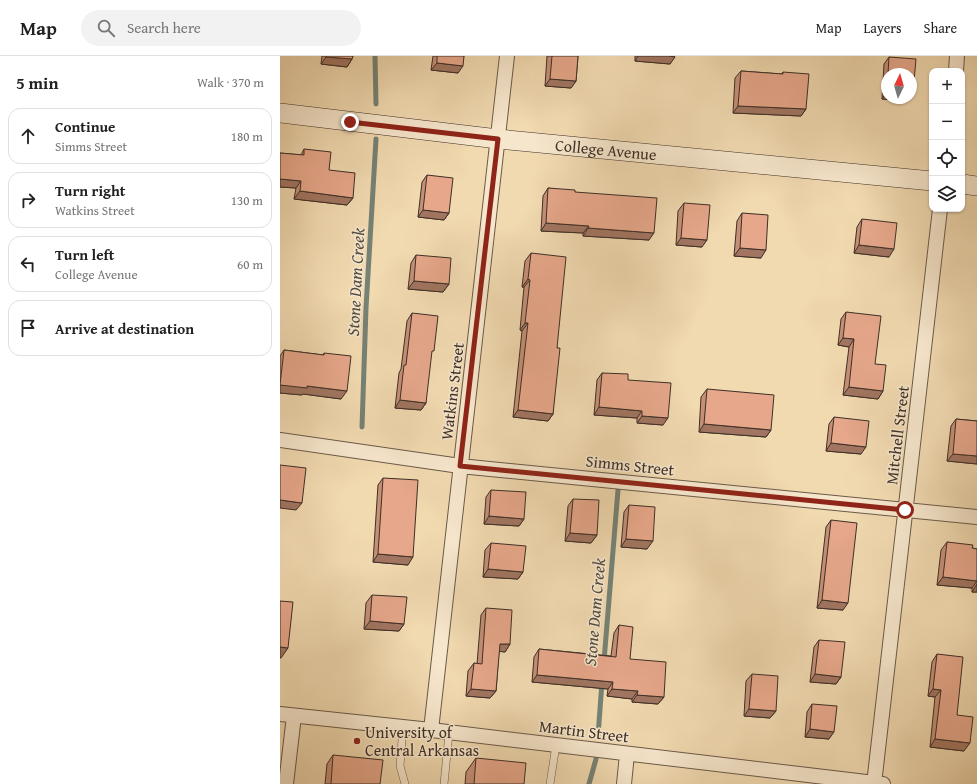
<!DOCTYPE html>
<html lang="en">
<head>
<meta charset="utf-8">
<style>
  :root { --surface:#fff; --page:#f2f2f2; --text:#222; --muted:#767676; --line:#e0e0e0 }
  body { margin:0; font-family:"Gentium Book Plus",serif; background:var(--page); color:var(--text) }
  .controls { position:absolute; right:12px; top:12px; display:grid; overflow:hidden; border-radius:8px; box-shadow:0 1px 3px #0004 }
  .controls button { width:36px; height:36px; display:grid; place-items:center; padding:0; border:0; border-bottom:1px solid var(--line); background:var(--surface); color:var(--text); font:20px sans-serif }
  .compass { position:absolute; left:601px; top:12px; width:36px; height:36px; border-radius:50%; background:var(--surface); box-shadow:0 1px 3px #0004; rotate:5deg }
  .stop { position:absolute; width:12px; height:12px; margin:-9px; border:3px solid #8f2418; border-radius:50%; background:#fff }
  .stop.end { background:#8f2418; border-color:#fff; box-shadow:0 1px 4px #0008 }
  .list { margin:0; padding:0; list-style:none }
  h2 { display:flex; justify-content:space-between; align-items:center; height:52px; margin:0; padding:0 16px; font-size:17px }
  h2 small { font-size:13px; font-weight:400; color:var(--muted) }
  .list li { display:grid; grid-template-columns:26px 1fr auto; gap:12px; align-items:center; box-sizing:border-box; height:56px; margin:0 8px 8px; padding:0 8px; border:1px solid var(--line); border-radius:12px }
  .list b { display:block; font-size:15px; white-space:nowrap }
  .list p { margin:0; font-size:13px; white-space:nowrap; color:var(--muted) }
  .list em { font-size:13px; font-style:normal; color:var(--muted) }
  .icon { flex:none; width:22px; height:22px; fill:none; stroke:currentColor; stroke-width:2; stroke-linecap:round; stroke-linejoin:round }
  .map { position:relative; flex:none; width:697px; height:728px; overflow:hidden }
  header { display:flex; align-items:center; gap:24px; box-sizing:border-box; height:56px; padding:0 20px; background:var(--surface); border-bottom:1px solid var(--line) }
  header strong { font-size:19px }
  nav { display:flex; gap:22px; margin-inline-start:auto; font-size:14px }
  .search { width:280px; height:36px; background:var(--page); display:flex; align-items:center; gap:10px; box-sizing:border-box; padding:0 14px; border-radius:22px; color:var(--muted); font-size:15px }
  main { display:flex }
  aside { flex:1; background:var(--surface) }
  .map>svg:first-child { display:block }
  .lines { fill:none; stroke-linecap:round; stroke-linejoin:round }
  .stream { stroke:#768275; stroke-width:5 }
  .lane-casing { stroke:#6b5a49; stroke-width:8 }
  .street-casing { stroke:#6b5a49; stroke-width:16 }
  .secondary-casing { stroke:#3e2f27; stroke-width:20 }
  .lane { stroke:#f6e6cc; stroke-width:7 }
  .street { stroke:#f6e6cc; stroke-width:14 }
  .secondary { stroke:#f6e6cc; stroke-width:19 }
  .wall { fill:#c69077; stroke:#3e2f27 }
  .shaded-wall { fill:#a17561; stroke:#3e2f27 }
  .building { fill:#e6a78a; stroke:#3e2f27 }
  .route { stroke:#8f2418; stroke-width:5 }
  .poi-dot { fill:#8f2418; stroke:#f6e6cc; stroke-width:1.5 }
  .labels { text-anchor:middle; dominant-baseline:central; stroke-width:3; stroke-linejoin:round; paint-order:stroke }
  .street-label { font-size:16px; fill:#3e2f27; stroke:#f6e6cc }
  .poi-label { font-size:16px; fill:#3e2f27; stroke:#f6e6cc; text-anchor:start }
  .water-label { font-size:17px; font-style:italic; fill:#514b41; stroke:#f6e6cc }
</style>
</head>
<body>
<header>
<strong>Map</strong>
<div class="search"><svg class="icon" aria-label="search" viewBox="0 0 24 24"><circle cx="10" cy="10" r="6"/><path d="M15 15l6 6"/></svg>Search here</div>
<nav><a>Map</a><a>Layers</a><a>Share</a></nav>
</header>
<main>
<aside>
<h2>5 min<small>Walk · 370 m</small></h2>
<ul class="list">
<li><svg class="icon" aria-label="ahead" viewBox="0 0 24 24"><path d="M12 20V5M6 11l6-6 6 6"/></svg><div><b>Continue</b><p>Simms Street</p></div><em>180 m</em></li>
<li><svg class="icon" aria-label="right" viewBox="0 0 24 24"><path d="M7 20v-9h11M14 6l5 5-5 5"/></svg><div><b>Turn right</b><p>Watkins Street</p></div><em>130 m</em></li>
<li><svg class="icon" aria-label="left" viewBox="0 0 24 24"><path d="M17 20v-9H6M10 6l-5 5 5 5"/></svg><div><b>Turn left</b><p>College Avenue</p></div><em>60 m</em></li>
<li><svg class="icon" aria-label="arrive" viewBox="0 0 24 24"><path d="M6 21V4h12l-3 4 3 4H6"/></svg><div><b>Arrive at destination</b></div></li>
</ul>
</aside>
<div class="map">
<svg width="697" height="728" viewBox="0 0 697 728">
  <rect width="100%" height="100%" fill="#f1d9b0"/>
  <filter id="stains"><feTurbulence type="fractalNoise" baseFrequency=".005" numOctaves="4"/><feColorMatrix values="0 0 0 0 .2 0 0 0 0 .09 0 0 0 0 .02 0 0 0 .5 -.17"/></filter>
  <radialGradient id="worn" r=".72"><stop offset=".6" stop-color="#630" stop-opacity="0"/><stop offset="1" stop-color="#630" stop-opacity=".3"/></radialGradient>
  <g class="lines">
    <path class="stream" d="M 95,0 L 96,48
      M 82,371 L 86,252 L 96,83
      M 324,605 L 338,434
      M 318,680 L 322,626
      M 309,728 L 316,703"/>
    <g class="lane-casing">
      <path id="lane" d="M 123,671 L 120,710 L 125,728
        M 164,728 L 169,677
        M 270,728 L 276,689"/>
    </g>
    <g class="street-casing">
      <path id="street" d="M 676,15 L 677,0
        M 0,384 L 180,410 L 697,461
        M 0,658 L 151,674 L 603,728
        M 151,674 L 227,0
        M 6,728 L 14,660
        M 344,728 L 347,698
        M 594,728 L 660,153"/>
    </g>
    <g class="secondary-casing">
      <g id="secondary">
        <path id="s1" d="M 0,57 L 218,83 L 652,125"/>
        <path d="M 682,128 L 697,130"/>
      </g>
    </g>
    <use href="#lane" class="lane"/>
    <use href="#street" class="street"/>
    <use href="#secondary" class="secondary"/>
  </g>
  <path class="wall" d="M 42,0 L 73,0 L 72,3 L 67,11 L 41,8 Z
    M 153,0 L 184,0 L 178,17 L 151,14 Z
    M 267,0 L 298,0 L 296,25 L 291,32 L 265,30 Z
    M 355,0 L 395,0 L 390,8 L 355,5 Z
    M 609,1 L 631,18 L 607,18 L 607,42 L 628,45 L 602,43 L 604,8 Z
    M 461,15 L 501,18 L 503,16 L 526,53 L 521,60 L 453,57 L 455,22 Z
    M 24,93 L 49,114 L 73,142 L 67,149 L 14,143 L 16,132 L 0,131 L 0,97 L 21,99 Z
    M 147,119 L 169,157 L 164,164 L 138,161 L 142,126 Z
    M 268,132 L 295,136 L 369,184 L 303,180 L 303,177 L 261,175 L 263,140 Z
    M 404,147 L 422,191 L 396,189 L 398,155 Z
    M 462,157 L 481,202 L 454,200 L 457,165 Z
    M 582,163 L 609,201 L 574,197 L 577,171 Z
    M 251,197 L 277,292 L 273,358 L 268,365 L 233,361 L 242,275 L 240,274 L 244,231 L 242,231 L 245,205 Z
    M 136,199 L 169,228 L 163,236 L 128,233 L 131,207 Z
    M 566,256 L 603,335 L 598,343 L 563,339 L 569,291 L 558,289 L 561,263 Z
    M 132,257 L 146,347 L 141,354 L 115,352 L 119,317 L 121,313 L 127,265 Z
    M 4,294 L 43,299 L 44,297 L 61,343 L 23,338 L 22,339 L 0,337 L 0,300 Z
    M 322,317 L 348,324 L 383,369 L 357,367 L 357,362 L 314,359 L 317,324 Z
    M 427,333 L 491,374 L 486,381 L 419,376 L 421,341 Z
    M 554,361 L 581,398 L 546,395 L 549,368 Z
    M 676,363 L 697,365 L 697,408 L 667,405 L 671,370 Z
    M 103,422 L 128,509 L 93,506 L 98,429 Z
    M 211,434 L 244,463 L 239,470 L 204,468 L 206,441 Z
    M 293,443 L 317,479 L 311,487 L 285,485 L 288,450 Z
    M 349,449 L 367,493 L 341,491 L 344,456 Z
    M 551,464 L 563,554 L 537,552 L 546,471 Z
    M 667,486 L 697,493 L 697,536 L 692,536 L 692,532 L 657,529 L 661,494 Z
    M 211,487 L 243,516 L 238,523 L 203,521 L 205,494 Z
    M 92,539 L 124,568 L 119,575 L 84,573 L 86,547 Z
    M 206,552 L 230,588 L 225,596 L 219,595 L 216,635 L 210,642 L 186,640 L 188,615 L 194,607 L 197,608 L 201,559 Z
    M 339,569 L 350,603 L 384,641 L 378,648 L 352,646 L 352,643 L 327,640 L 328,633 L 252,626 L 254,601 L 259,593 L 331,600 L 334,577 Z
    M 539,584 L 561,621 L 556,628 L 530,626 L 534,591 Z
    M 657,598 L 677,659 L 684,695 L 650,691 L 655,641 L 648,640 L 652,606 Z
    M 472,618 L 496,655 L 490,662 L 464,660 L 466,625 Z
    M 532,648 L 549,683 L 525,681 L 527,656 Z
    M 53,699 L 100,728 L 45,728 L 47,708 Z
    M 196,702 L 244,728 L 185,728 L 186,716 Z"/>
  <path class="shaded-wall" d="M 358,0 L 389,0 L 395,1 L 390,8 L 355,5 Z
    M 46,1 L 72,3 L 67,11 L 41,8 Z
    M 157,7 L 183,10 L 178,17 L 151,14 Z
    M 270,23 L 296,25 L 291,32 L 265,30 Z
    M 607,35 L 607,42 L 630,42 L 628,45 L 602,43 Z
    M 458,50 L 526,53 L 521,60 L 453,57 Z
    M 0,123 L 21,125 L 16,132 L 0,131 Z
    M 20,135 L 73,142 L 67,149 L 14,143 Z
    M 143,154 L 169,157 L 164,164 L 138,161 Z
    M 266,167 L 309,170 L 303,177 L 261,175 Z
    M 308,172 L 374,177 L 369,184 L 303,180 Z
    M 401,182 L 427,184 L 422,191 L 396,189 Z
    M 579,189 L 614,193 L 609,201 L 574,197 Z
    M 460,192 L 486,194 L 481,202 L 454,200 Z
    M 248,223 L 250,224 L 244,231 L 242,231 Z
    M 134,225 L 169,228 L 163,236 L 128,233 Z
    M 245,267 L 248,267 L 242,275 L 240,274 Z
    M 563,282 L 574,283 L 569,291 L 558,289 Z
    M 0,329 L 27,330 L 67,335 L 61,343 L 23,338 L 22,339 L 0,337 Z
    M 569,331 L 603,335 L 598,343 L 563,339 Z
    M 120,344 L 146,347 L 141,354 L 115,352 Z
    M 319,351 L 362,355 L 357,362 L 314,359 Z
    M 238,354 L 273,358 L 268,365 L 233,361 Z
    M 362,360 L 388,362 L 383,369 L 357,367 Z
    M 424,368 L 491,374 L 486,381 L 419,376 Z
    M 551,387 L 586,391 L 581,398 L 546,395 Z
    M 673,398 L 697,400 L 697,408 L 667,405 Z
    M 0,444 L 22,447 L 16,454 L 0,452 Z
    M 209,460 L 244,463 L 239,470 L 204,468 Z
    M 290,477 L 317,479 L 311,487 L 285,485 Z
    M 346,483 L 373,485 L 367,493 L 341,491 Z
    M 98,498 L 133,501 L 128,509 L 93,506 Z
    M 208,513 L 243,516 L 238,523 L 203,521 Z
    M 663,521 L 697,525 L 692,532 L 657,529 Z
    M 697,528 L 697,536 L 692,536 Z
    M 542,544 L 568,547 L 563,554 L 537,552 Z
    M 90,565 L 124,568 L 119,575 L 84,573 Z
    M 220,588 L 230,588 L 225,596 L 215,595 Z
    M 0,591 L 8,592 L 1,602 L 0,602 Z
    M 535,618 L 561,621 L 556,628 L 530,626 Z
    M 257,619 L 333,626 L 328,633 L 252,626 Z
    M 191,633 L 216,635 L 210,642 L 186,640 Z
    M 332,633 L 358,635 L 352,643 L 327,640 Z
    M 653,633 L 661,634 L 655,641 L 648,640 Z
    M 357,639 L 384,641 L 378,648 L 352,646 Z
    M 469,653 L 496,655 L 490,662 L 464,660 Z
    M 530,673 L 554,676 L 549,683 L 525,681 Z
    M 655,683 L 690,687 L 684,695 L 650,691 Z"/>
  <path class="building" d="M 46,0 L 73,0 L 72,3 L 46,1 Z
    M 157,0 L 184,0 L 183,10 L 157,7 Z
    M 272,0 L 298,0 L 296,25 L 270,23 Z
    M 609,1 L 636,3 L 633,37 L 631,37 L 631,18 L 608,18 Z
    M 461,15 L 503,18 L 503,16 L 529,18 L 526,53 L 458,50 Z
    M 24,93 L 51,96 L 49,114 L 75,117 L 73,142 L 20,135 L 21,125 L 0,123 L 0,97 L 24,99 Z
    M 147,119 L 173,122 L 169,157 L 143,154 Z
    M 268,132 L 295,134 L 295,136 L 377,142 L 374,177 L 308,172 L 309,170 L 266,167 Z
    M 404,147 L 430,149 L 427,184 L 401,182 Z
    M 462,157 L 488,159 L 486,194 L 460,192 Z
    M 582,163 L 617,167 L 614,193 L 579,189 Z
    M 251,197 L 286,201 L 277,292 L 280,292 L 273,358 L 238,354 L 248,267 L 245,267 L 250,224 L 248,223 Z
    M 136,199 L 171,202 L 169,228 L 134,225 Z
    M 566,256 L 601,260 L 595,308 L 606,309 L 603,335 L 569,331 L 574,283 L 563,282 Z
    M 132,257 L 158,260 L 154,295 L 152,295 L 146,347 L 120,344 L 124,309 L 126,309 Z
    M 4,294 L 44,299 L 44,297 L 71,300 L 67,335 L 27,330 L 27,332 L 0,329 Z
    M 322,317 L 348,318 L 348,324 L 391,327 L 388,362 L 362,360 L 362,355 L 319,351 Z
    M 427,333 L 494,339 L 491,374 L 424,368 Z
    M 554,361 L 589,365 L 586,391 L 551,387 Z
    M 676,363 L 697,365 L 697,400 L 673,398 Z
    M 0,409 L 26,412 L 22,447 L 0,444 Z
    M 103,422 L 138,424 L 133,501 L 98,498 Z
    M 211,434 L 246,436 L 244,463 L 209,460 Z
    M 293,443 L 319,444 L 317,479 L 290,477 Z
    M 349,449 L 375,451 L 373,485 L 346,483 Z
    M 551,464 L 577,467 L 568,547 L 542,544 Z
    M 667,486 L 693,489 L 692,492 L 697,493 L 697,525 L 663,521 Z
    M 211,487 L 246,490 L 243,516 L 208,513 Z
    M 92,539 L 127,541 L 124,568 L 90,565 Z
    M 0,545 L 13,546 L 8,592 L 0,591 Z
    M 206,552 L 232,554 L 230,588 L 220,588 L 216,635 L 191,633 L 194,607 L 202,608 Z
    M 339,569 L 353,571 L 350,603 L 386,606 L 384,641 L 357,639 L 358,635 L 332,633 L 333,626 L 257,619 L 259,593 L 336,601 Z
    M 539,584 L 565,586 L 561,621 L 535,618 Z
    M 657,598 L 683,601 L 677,659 L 693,661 L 690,687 L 655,683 L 661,634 L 653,633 Z
    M 472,618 L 498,620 L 496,655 L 469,653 Z
    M 532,648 L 557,650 L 554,676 L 530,673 Z
    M 53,699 L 103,704 L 100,728 L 51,728 Z
    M 196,702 L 246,707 L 244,728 L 194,728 Z"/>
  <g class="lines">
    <path class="route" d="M 70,66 L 218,83 L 180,410 L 625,454"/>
  </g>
  <circle class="poi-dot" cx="77" cy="685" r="4"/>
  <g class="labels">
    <g class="street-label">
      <text stroke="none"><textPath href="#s1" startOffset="328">College Avenue</textPath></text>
      <text transform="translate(172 335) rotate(-83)">Watkins Street</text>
      <text transform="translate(617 379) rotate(-83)">Mitchell Street</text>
      <text transform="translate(350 409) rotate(6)">Simms Street</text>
      <text transform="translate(304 675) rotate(7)">Martin Street</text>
    </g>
    <g class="poi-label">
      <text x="85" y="676">University of<tspan x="85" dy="18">Central Arkansas</tspan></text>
    </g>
    <g class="water-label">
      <text transform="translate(75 226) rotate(-87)">Stone Dam Creek</text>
      <text transform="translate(314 556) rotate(-85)">Stone Dam Creek</text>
    </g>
  </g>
  <rect width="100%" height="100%" filter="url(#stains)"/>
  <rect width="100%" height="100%" fill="url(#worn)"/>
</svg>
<div class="controls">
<button>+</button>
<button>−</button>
<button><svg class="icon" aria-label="locate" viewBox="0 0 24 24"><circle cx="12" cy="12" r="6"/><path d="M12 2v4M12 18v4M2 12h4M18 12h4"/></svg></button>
<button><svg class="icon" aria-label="layers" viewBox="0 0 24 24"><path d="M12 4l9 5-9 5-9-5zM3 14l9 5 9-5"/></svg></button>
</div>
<svg class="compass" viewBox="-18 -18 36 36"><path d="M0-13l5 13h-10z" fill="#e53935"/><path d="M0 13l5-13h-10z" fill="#767676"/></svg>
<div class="stop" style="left:625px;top:454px"></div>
<div class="stop end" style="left:70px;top:66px"></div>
</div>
</main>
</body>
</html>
